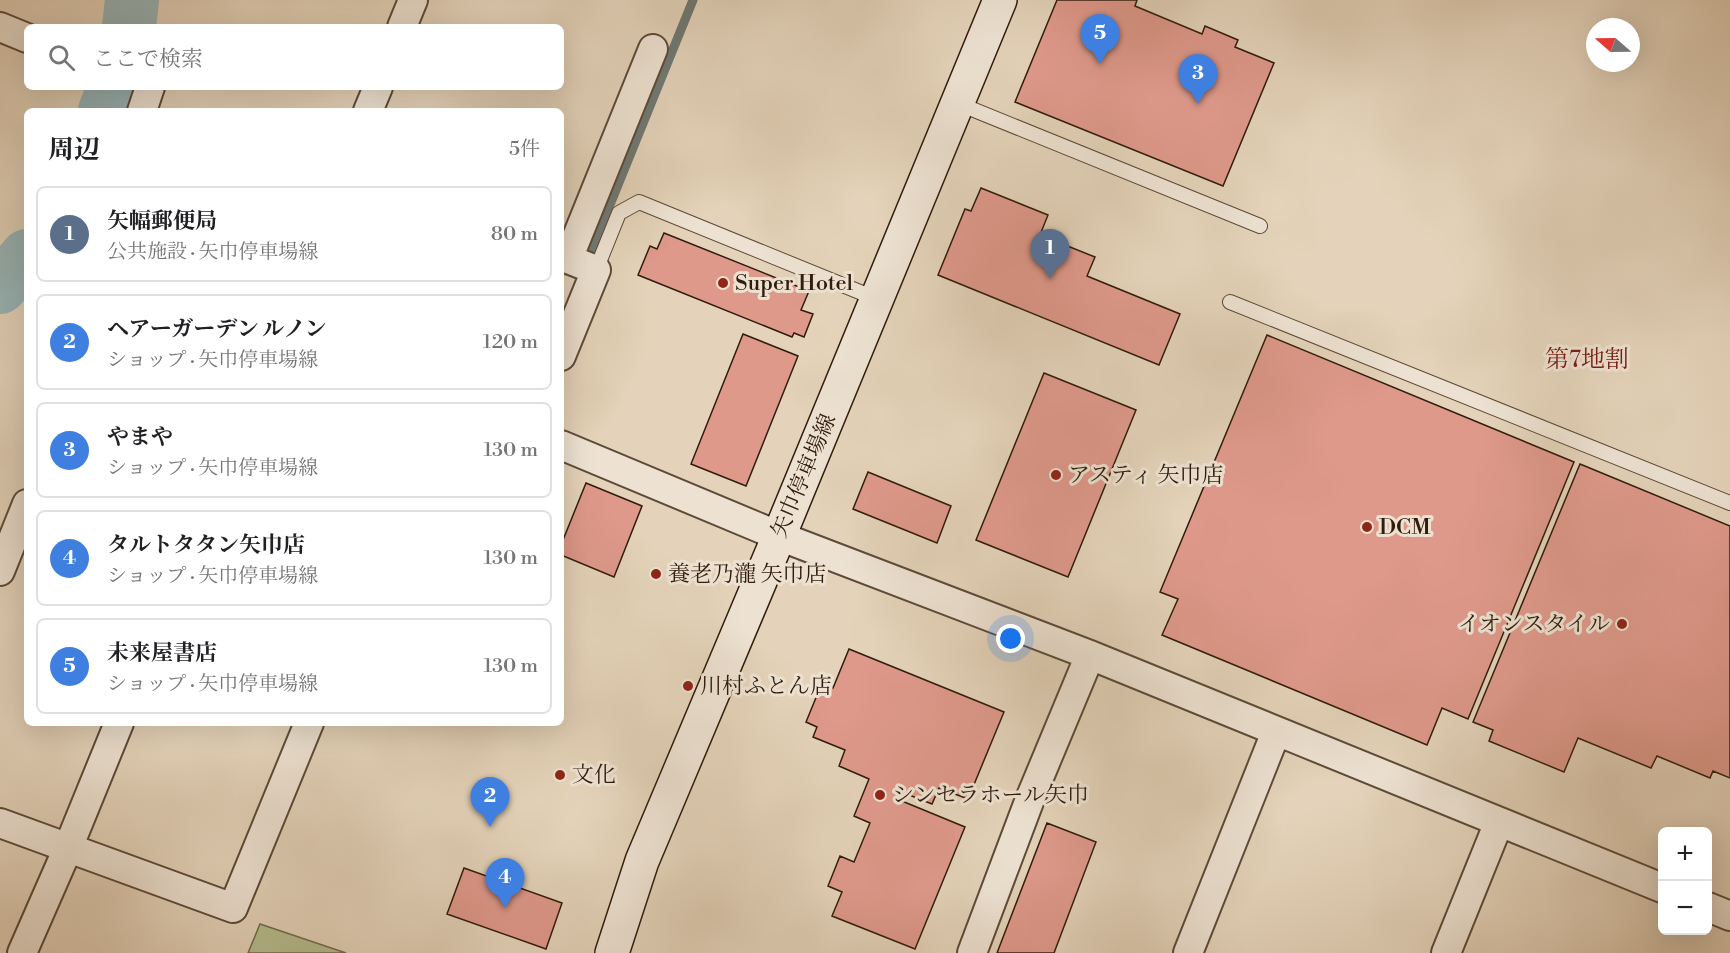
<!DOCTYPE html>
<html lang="ja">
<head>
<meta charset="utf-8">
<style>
  :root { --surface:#fff; --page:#f2f2f2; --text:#202124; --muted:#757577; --line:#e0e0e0; --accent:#0b8043 }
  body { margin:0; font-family:"Libre Bodoni","Noto Serif JP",serif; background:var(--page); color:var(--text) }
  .controls { position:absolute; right:18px; bottom:18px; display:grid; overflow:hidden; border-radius:9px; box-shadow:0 6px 24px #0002 }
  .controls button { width:54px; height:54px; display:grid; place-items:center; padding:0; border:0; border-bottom:2px solid var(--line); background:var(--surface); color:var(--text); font:30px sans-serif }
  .compass { position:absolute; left:1586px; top:18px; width:54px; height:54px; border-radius:50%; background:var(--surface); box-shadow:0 6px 24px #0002; rotate:290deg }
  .you { position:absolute; left:1011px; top:639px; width:21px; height:21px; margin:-15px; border:4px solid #fff; border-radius:50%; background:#1a73e8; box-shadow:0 0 0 9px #1a73e833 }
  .badge { display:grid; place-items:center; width:39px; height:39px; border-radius:50%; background:var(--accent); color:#fff; font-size:20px; font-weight:700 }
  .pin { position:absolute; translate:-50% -50px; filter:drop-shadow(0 2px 3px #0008) }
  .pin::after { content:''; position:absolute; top:32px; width:21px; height:18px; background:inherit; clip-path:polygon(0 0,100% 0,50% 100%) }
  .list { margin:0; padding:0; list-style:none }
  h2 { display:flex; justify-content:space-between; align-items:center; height:78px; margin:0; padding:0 24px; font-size:26px }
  h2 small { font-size:20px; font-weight:400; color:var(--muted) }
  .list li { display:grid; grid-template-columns:39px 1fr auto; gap:18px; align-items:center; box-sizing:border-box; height:96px; margin:0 12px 12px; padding:0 12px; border:2px solid var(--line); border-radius:9px }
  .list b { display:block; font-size:22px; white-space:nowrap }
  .list p { margin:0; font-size:20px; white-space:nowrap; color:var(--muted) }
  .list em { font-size:20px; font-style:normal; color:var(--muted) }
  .icon { flex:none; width:33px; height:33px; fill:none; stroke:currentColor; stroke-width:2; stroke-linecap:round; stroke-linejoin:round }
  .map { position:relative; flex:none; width:1730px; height:953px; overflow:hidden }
  .search { position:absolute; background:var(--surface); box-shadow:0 6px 24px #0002; left:24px; top:24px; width:540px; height:66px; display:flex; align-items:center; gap:15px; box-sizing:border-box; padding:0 21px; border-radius:9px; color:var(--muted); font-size:22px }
  .panel { position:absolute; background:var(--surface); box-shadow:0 6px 24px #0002; left:24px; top:108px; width:540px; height:618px; border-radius:9px }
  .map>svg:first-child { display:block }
  .green { fill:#b5bc8f; stroke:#726c4e; stroke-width:1.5 }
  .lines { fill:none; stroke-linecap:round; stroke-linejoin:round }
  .stream { stroke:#6e7874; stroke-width:9 }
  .river { stroke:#98b6b9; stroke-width:54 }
  .building { fill:#df998b; stroke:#301c0c; stroke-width:1.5 }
  .service-casing { stroke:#5d4a38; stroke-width:16 }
  .minor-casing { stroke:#5d4a38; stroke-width:32 }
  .secondary-casing { stroke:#301c0c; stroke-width:36 }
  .service { stroke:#ede2d2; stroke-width:14 }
  .minor { stroke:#ede2d2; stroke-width:28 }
  .secondary { stroke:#ede2d2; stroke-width:33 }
  .poi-dot { fill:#8f2418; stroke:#ede2d2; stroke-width:2 }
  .labels { text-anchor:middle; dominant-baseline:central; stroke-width:6; stroke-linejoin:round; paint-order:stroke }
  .poi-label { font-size:22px; fill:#301c0c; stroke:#ede2d2; text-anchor:start }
  .street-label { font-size:22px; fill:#301c0c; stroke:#ede2d2 }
  .neighbourhood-label { font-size:24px; fill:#7a1f14; stroke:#ede2d2 }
</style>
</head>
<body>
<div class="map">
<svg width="1730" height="953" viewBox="0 0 1730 953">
  <rect width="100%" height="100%" fill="#e4d3ba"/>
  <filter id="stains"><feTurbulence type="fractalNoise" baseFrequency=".00333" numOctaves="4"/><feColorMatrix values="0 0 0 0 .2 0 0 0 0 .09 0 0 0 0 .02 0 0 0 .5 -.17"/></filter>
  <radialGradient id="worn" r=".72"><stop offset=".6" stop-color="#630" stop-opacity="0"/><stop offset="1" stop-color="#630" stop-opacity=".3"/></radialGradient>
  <path class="green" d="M 260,924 L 346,953 L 248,953 Z"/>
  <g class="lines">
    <path class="stream" d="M 586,264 L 693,0"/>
    <path class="river" d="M 129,27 L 132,0
      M 105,111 L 114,87
      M 0,287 L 27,256"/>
  </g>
  <path class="building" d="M 1057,0 L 1137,0 L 1135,6 L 1202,34 L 1205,26 L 1238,40 L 1235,47 L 1274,63 L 1223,186 L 1015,102 Z
    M 981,188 L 1048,215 L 1040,235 L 1095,257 L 1087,276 L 1180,314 L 1159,365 L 938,275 L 965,209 L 971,211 Z
    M 664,233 L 809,291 L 801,310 L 813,314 L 804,337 L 794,333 L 792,337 L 638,275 L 650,246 L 657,249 Z
    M 743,334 L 798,356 L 746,486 L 691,464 Z
    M 1267,335 L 1574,462 L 1468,719 L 1442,708 L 1427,745 L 1162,635 L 1178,599 L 1160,592 Z
    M 1044,373 L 1136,410 L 1068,577 L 976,540 Z
    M 1580,464 L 1730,526 L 1730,778 L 1713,771 L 1710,778 L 1657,756 L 1651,768 L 1578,738 L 1564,772 L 1489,741 L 1493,730 L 1473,722 Z
    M 868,472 L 951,506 L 937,543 L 853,509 Z
    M 586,483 L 642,506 L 614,577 L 561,555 L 561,545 Z
    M 849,649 L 1004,712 L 968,799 L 939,788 L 932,804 L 899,791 L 897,799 L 965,827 L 915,949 L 832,916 L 842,892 L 828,886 L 840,856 L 854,862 L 870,823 L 854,816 L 869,779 L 839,766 L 845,750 L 813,737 L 817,727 L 806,722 L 822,683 L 833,688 Z
    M 1047,823 L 1096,842 L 1054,953 L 997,953 Z
    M 464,868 L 562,903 L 546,949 L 447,914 Z"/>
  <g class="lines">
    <g class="service-casing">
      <path id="service" d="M 957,103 L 1260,226
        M 596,270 L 619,213 L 639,202 L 877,299
        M 1230,302 L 1730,503"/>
    </g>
    <g class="minor-casing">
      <path id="minor" d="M 0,27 L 27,38
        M 402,27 L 413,0
        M 142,111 L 150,87
        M 368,111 L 378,87
        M 561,356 L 596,270 L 568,259 L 653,49
        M 561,445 L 779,536 L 1090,655 L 1662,888
        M 0,571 L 27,504
        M 0,823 L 233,908 L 309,723
        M 1708,907 L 1730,916
        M 22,953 L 68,848 L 119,723
        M 972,953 L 1030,799 L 1090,655
        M 1188,953 L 1276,732
        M 1446,953 L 1499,822"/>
    </g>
    <g class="secondary-casing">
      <path id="secondary" d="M 612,953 L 642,861 L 779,536 L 1000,0"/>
    </g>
    <use href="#service" class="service"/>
    <use href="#minor" class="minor"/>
    <use href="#secondary" class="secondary"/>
  </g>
  <g class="poi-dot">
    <circle cx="723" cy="283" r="6"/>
    <circle cx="1056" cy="475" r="6"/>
    <circle cx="1367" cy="527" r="6"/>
    <circle cx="656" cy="574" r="6"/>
    <circle cx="1622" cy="624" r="6"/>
    <circle cx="688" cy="686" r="6"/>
    <circle cx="560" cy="775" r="6"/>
    <circle cx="880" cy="795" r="6"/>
  </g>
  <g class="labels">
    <g class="poi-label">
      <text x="735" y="283">Super Hotel</text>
      <text x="1068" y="475">アスティ 矢巾店</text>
      <text x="1379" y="527">DCM</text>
      <text x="668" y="574">養老乃瀧 矢巾店</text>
      <text x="1610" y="624" text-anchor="end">イオンスタイル</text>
      <text x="700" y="686">川村ふとん店</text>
      <text x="572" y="775">文化</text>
      <text x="892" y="795">シンセラホール矢巾</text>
    </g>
    <g class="street-label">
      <text transform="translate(804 476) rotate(-67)">矢巾停車場線</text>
    </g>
    <g class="neighbourhood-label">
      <text x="1587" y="360">第7地割</text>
    </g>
  </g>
  <rect width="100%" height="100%" filter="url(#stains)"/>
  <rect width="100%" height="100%" fill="url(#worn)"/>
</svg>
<div class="controls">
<button>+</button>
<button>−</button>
</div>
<svg class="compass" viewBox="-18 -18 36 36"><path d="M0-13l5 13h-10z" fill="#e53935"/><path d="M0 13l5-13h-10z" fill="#757577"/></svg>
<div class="you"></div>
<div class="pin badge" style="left:1050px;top:279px;background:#5c6f8a">1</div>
<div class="pin badge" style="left:490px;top:827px;background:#3f7fe0">2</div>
<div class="pin badge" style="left:1198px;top:104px;background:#3f7fe0">3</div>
<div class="pin badge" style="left:505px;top:908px;background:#3f7fe0">4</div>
<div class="pin badge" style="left:1100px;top:64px;background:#3f7fe0">5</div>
<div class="search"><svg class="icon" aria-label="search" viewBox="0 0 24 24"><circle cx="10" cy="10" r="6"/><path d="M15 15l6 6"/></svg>ここで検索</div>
<section class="panel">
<h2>周辺<small>5件</small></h2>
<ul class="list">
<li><span class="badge" style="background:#5c6f8a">1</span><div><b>矢幅郵便局</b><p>公共施設 · 矢巾停車場線</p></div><em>80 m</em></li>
<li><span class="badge" style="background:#3f7fe0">2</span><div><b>ヘアーガーデン ルノン</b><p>ショップ · 矢巾停車場線</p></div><em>120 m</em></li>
<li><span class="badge" style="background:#3f7fe0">3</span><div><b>やまや</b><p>ショップ · 矢巾停車場線</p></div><em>130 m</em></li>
<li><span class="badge" style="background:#3f7fe0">4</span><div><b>タルトタタン矢巾店</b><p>ショップ · 矢巾停車場線</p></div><em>130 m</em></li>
<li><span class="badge" style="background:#3f7fe0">5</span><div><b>未来屋書店</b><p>ショップ · 矢巾停車場線</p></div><em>130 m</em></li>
</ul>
</section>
</div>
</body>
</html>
